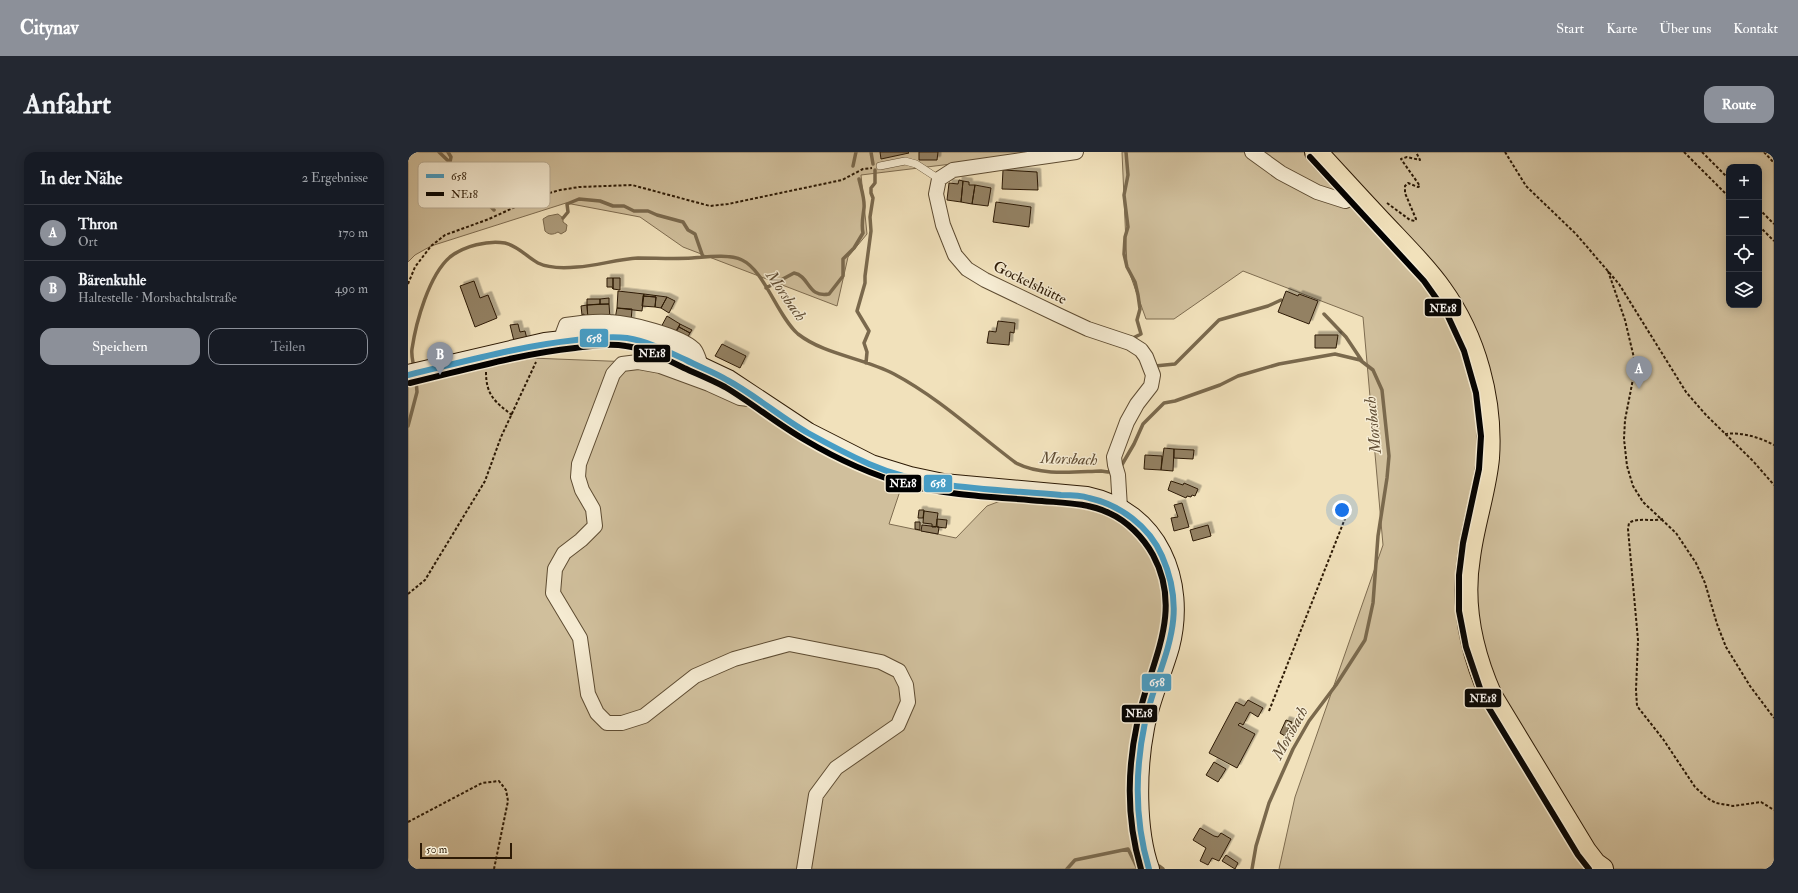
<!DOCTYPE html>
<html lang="de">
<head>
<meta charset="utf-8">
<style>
  :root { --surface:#171b24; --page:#242831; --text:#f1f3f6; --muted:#9ea1a6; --line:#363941; --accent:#8c9099 }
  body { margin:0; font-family:"IM FELL Double Pica",serif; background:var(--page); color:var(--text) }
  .controls { position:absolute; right:12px; top:12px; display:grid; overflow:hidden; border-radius:8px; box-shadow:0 2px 10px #0003 }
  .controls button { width:36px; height:36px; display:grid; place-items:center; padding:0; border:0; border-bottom:1px solid var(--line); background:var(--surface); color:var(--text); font:20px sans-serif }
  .scale { position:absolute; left:12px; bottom:10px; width:92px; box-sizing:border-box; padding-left:4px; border:2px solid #2d1a05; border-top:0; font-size:11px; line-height:14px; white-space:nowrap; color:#2d1a05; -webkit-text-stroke:3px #f6ecd3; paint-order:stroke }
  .you { position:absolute; left:934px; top:358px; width:14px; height:14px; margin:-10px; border:3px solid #fff; border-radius:50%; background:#1a73e8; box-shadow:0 0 0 6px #1a73e833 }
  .badge { display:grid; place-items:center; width:26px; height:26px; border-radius:50%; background:var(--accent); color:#fff; font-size:13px; font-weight:700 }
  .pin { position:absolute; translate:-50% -33px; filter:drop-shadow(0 1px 2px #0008) }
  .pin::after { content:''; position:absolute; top:21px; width:14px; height:12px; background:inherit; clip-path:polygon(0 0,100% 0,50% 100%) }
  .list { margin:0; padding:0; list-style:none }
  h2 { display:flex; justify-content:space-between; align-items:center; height:52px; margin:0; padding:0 16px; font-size:17px }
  h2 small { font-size:13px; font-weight:400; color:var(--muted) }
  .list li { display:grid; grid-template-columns:26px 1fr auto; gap:12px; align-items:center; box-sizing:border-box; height:56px; padding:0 16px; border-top:1px solid var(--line) }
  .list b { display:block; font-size:15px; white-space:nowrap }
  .list p { margin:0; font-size:13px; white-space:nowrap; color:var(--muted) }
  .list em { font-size:13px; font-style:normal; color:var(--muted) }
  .actions { display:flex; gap:8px; padding:12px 16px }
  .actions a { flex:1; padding:9px 0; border:1px solid var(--accent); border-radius:12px; text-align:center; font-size:14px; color:var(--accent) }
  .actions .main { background:var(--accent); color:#fff }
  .icon { flex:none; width:22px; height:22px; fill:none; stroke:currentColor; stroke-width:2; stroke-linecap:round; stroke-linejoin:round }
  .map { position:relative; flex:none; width:1366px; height:717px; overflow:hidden; border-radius:12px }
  header { display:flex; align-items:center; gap:24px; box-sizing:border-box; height:56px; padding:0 20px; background:var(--accent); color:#fff }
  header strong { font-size:19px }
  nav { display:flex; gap:22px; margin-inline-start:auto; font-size:14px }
  .intro { display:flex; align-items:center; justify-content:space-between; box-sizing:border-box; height:96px; padding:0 24px }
  h1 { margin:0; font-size:28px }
  .button { padding:10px 18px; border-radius:12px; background:var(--accent); color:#fff; font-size:14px; font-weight:700 }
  main { display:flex; gap:24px; padding:0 24px }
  aside { flex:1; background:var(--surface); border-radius:12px; box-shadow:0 2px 10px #0003 }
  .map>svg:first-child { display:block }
  .green { fill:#d0bf9c; stroke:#7e6c50; fill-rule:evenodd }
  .water { fill:#ae9d7d; stroke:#7a694d }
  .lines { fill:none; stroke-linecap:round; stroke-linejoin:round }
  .stream { stroke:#7a694d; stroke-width:3.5 }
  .building { fill:#938164; stroke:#2d1a05; filter:url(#shadow) }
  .service-casing { stroke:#5e4c32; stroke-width:8 }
  .minor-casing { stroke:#5e4c32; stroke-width:16 }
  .secondary-casing { stroke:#2d1a05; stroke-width:22 }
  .primary-casing { stroke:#2d1a05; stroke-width:24 }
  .path { stroke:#2d1a05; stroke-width:2; stroke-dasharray:3 2; stroke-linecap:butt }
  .service { stroke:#f6ecd3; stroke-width:7 }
  .minor { stroke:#f6ecd3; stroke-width:14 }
  .secondary { stroke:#f6ecd3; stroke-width:20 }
  .primary { stroke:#f1e1bb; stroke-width:22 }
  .bus-1-casing { stroke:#f6ecd3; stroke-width:9 }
  .bus-2-casing { stroke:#f6ecd3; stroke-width:9 }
  .bus-1 { stroke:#479dc5; stroke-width:6 }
  .bus-2 { stroke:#000; stroke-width:6 }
  .labels { text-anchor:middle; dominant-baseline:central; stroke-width:3; stroke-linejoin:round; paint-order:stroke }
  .street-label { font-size:15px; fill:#2d1a05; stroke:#f6ecd3 }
  .water-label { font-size:16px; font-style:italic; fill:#614e35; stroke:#f6ecd3 }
  .key { fill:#f6ecd3; stroke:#baad95; stroke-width:1 }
  .key-label { font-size:11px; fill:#2d1a05 }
  .line-badge { stroke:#f6ecd3; stroke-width:1.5 }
  .badge-label { font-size:11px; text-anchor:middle; font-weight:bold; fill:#fff }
</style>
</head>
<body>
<header>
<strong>Citynav</strong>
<nav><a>Start</a><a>Karte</a><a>Über uns</a><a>Kontakt</a></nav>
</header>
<div class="intro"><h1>Anfahrt</h1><a class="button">Route</a></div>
<main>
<aside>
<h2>In der Nähe<small>2 Ergebnisse</small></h2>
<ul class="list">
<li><span class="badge">A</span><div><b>Thron</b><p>Ort</p></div><em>170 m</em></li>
<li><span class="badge">B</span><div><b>Bärenkuhle</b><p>Haltestelle · Morsbachtalstraße</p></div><em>490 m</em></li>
</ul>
<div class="actions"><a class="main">Speichern</a><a>Teilen</a></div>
</aside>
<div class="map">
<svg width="1366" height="717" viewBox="0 0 1366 717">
  <defs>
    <filter id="shadow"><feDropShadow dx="3.5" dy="-3.5" stdDeviation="0" flood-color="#0004"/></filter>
  </defs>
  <rect width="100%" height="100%" fill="#f1e1bb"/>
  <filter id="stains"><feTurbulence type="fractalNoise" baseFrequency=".005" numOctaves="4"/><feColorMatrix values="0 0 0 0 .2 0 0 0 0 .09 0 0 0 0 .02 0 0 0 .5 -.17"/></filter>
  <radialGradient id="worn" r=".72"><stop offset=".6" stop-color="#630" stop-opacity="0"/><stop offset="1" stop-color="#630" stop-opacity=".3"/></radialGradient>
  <path class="green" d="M 0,0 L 642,0 L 453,23 L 459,82 L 440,105 L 429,154 L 275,95 L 232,65 L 158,51 L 23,94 L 7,103 L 0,110 Z
    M 714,0 L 1366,0 L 1366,717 L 871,717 L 887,645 L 975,393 L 955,165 L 835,119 L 766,167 L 738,167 L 719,114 ZM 1321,15 L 1351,15 L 1351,153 L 1321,153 Z
    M 123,206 L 250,211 L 496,327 L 481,372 L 548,386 L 579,354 L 611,342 L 701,358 L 739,386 L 761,451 L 733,604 L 737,717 L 0,717 L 0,230 Z"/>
  <path class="water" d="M 150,62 L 155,66 L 155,70 L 159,73 L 158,79 L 153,82 L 150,80 C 145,83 141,83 137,79 L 135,67 L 140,64 Z"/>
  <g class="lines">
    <path class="stream" d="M 31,0 L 59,27 L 66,37 L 86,58
      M 40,0 L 43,5 L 42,10
      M 463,0 L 465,12
      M 718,0 L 720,23 L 716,43 L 720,75 L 717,85 L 716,102 L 719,115 L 727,130 L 730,143 L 732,157 L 729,168 L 733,182 L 725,186 L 726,187
      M 445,14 L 448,0
      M 155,66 L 160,60 L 159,52 L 171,47 L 192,49 L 205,54 L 216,54 L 226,59 L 240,59 L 249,63 L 275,70 L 280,78 L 287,82 L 295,105
      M 358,136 L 386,121 C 402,124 399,146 421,142 L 435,124 L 435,107 L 446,96 L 455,81 C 453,72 455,65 456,56 C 457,47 453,36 451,27
      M 916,162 L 938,185 L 954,209
      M 458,211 L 459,200 L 456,191 L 461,179 L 449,159 L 457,131 L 457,124 L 463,79 L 462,65 L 465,46 L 463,41 L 463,36 L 467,31 L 467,18
      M 746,211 L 747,214 L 767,212 L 811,168 L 860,154 L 873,148
      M 6,216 C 5,210 3,203 4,197 C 8,170 21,123 42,105 C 56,94 80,88 97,91 C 110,94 119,105 130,111 C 140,116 158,116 169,115 C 189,114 209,107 230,106 C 248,106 266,107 284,106 C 298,105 322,102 334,108 C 356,118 370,165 390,182 C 417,203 456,206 486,222 C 531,246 568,281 608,311 C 634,324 664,320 693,319 L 700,320 L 706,318
      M 0,274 L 9,240 L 8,228
      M 712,316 L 726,292 L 735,272 L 756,251 L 767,249 L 812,233 L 830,224 L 871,212 L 927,202 L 952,208 L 965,218 L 974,238 L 981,304 L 979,326 L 970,384 L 965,451 L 957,488 L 928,533 L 901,569 L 885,597 L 861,651 L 848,694 L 844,717
      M 751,714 L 755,717
      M 659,717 L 667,708 L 720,697 L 730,717"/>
  </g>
  <path class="building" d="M 472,0 L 500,0 L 501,1 L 473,7 Z
    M 511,0 L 530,0 L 529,8 L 511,8 Z
    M 595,18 L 629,20 L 630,38 L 594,37 Z
    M 551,28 L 555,29 L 553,50 L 539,48 L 541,31 L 550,32 Z
    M 555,29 L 561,30 L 561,33 L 567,33 L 564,52 L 553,50 Z
    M 567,33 L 583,36 L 580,54 L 564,52 Z
    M 588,50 L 623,55 L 621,75 L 585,70 Z
    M 199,126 L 205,126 L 205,137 L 204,135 L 199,135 Z
    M 205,126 L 212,126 L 212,138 L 205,137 Z
    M 66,129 L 72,146 L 80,143 L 89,166 L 67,175 L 52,134 Z
    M 210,139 L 236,142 L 234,159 L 209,156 Z
    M 878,139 L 890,144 L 891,142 L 910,149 L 901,172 L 870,160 Z
    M 236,142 L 259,145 L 253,156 L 247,155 L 248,145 L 235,144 Z
    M 235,144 L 248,145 L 247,155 L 234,154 Z
    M 259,145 L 267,149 L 261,161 L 253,156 Z
    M 201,146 L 201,152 L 192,152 L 192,147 Z
    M 179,147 L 192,147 L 192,152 L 179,153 Z
    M 201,152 L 202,167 L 180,169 L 179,153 Z
    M 179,153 L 180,167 L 176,168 L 176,162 L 174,163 L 173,154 Z
    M 209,156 L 224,157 L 223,169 L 207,167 Z
    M 259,164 L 272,172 L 265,184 L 252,177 Z
    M 590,169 L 607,171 L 606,181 L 602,180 L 601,193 L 579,191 L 581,179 L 588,180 Z
    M 110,172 L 112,180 L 117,179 L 119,187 L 106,189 L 102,173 Z
    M 272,172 L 284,178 L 282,181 L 271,175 Z
    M 271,175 L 282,181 L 277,190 L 266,184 Z
    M 907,183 L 930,183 L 928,196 L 907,196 Z
    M 314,192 L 338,204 L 332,216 L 307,204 Z
    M 756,296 L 766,297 L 765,319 L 753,318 Z
    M 766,297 L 786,298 L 785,307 L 766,306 Z
    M 737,303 L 754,304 L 753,318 L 736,317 Z
    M 763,329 L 775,333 L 776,331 L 790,337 L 787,344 L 784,343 L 783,345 L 779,344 L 778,346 L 760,338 Z
    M 774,351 L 781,375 L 766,379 L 763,366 L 770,365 L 766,353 Z
    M 511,358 L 516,358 L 515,366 L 510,366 Z
    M 516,359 L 530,361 L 528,375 L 524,375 L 524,372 L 515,371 Z
    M 529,367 L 539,368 L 538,376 L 529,375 Z
    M 507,370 L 512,370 L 512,378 L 507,377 Z
    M 514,373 L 531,375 L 530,382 L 513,379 Z
    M 800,373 L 803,384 L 785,389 L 782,378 Z
    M 840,548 L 855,556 L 850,565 L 842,560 L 835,573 L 832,571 L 830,573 L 847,582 L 829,616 L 801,601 L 828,550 L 836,554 Z
    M 878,568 L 884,570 L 877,584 L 872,581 Z
    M 806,610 L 818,617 L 810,630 L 798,623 Z
    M 792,676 L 806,684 L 810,685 L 813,681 L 823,687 L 811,709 L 804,706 L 800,713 L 792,709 L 798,696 L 785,688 Z
    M 818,703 L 830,711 L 827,717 L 814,709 Z"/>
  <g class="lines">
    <g class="service-casing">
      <path id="service" d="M 472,14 L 497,9 L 508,12 L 531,27"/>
    </g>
    <g class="minor-casing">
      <path id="minor" d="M 668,0 L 545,18 L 531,27 L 528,42 L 535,73 L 547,103 L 559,117 L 577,128 L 650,163 L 680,177 L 722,191 L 733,198 L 738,205 L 745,223 L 743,234 L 729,252 L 719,270 L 706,305 L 707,313 L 710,323 L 712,356
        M 844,0 L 873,21 L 909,40 L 937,49 L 949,44
        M 155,189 L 155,181 L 158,173 C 170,171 189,169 202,170 C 222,171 271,183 286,197 C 290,202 291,208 293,214
        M 341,247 L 332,246 L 301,232 L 252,214 L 230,210 L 214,212 L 205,222 L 171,312 L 170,325 L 174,338 L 185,357 L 187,374 L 173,388 L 156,401 L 147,417 L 145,441 L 172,486 L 180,542 L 189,561 L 199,571 L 214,571 L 236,564 L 287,524 L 326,507 L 381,492 L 473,510 L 491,519 L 498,533 L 500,550 L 490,573 L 428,616 L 408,643 L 396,717"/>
    </g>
    <g class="secondary-casing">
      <path id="secondary" d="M 0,223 L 137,191 L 191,185 L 220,186 L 252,196 L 320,228 L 400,281 L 463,313 L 502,325 L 535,332 L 679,345 C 750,360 778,429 761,495 C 753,523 741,548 736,576 C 728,617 727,678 741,717"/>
    </g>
    <g class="primary-casing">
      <path id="primary" d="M 908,0 C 934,28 960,57 987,85 C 1003,102 1020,119 1033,138 C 1067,185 1084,248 1080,306 C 1077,339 1065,372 1061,405 C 1053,453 1064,501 1083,544 L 1177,699 L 1187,712 L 1194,717"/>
    </g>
    <path class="path" d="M 1097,0 L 1118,34 L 1168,82 L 1211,132 L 1278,240 L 1298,263 L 1345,309 L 1366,333
      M 1276,0 L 1321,45
      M 1294,0 L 1321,27
      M 1356,0 L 1366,11
      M 979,51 L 1002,68 L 1007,69 L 1008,67 L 997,41 L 997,34 L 1000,31 L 1010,35 L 1012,34 L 993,7 L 999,5 L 1012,8 L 1008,0
      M 1351,57 L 1366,72
      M 1351,74 L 1366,89
      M 1200,119 L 1217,168 L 1226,206 L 1225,227 L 1217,268 L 1216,287 L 1219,314 L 1225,334 L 1235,350 L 1268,381 L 1288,411 L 1297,431 L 1309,472 L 1318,495 L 1342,534 L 1366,566
      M 0,132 L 7,115 L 23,94 L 37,83 L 81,67 L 131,44 L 152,38 L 171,35 L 224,33 L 302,54 L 320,52 L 434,28 L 455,17 L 464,16
      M 78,220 C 78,243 87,250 104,263
      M 1317,282 C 1334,280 1351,285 1366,293
      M 1255,367 C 1244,370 1230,365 1221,371 L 1220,377 L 1230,488 L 1228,538 L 1229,554 L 1255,587 L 1287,635 L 1299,646 L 1308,651 L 1325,654 L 1353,650 L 1366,658
      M 0,442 L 17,428 L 77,329 L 93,285 L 128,210
      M 861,559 L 940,359
      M 0,670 L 74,631 L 91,629 L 98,638 L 100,649 L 86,717"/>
    <use href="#service" class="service"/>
    <use href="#minor" class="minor"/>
    <use href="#secondary" class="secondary"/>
    <use href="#primary" class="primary"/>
    <g class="bus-1-casing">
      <path id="bus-1" d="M 0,223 C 55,210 111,194 168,188 C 184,186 202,184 219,186 C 239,189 259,199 278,208 C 291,215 306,220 319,228 C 347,243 372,265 400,281 C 420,292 441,303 461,312 C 520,338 590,337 653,343 C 662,343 672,343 681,346 C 712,353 741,374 754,404 C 783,470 751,508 737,570 C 727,618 727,670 741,717"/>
    </g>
    <g class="bus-2-casing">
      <path id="bus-2" d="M 902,5 L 1016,129 L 1038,160 L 1056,199 L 1068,241 L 1073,284 L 1071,317 L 1055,391 L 1051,423 L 1051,459 L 1058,495 L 1076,548 L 1170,703 L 1181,717
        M 2,231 C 57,218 111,202 167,196 C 184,194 201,191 218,194 C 238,197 258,207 276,216 C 289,222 304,228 317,235 C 344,251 369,272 397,288 C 429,307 464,323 500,333 C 544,344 590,345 634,349 C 657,351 680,351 701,361 C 719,369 735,385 745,403 C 777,462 740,514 729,572 C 719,619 719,670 733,717"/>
    </g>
    <use href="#bus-1" class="bus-1"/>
    <use href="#bus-2" class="bus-2"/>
  </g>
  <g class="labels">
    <g class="street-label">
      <text transform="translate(622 131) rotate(26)">Gockelshütte</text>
    </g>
    <g class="water-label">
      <text transform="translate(378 144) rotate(55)">Morsbach</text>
      <text transform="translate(965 273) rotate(-96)">Morsbach</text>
      <text transform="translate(661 307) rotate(2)">Morsbach</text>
      <text transform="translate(882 581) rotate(-61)">Morsbach</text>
    </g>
  </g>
  <rect x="10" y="10" width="132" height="46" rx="6" class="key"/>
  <rect x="18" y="22" width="18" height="4" fill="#479dc5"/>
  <rect x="18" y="40" width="18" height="4" fill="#000"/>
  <g class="key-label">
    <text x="43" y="28">658</text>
    <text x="43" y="46">NE18</text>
  </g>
  <g class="line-badge">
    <rect x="1016" y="146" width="38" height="19" rx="4" fill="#000"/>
    <rect x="171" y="176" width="30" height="20" rx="4" fill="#479dc5"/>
    <rect x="225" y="192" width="38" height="19" rx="4" fill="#000"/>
    <rect x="515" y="322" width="30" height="19" rx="4" fill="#479dc5"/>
    <rect x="477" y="322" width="37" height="19" rx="4" fill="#000"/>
    <rect x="733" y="521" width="31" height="19" rx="4" fill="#479dc5"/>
    <rect x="1056" y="536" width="38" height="20" rx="4" fill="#000"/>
    <rect x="713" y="552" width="37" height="19" rx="4" fill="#000"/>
  </g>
  <g class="badge-label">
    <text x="1035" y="160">NE18</text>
    <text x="186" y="190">658</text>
    <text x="244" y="205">NE18</text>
    <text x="530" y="335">658</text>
    <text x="495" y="335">NE18</text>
    <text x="749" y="534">658</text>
    <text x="1075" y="550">NE18</text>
    <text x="731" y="565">NE18</text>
  </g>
  <rect width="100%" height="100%" filter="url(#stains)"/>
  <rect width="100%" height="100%" fill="url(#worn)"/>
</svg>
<div class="controls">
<button>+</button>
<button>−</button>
<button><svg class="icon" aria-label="locate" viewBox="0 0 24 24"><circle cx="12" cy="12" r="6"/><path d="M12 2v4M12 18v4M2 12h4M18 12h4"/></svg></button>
<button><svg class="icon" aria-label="layers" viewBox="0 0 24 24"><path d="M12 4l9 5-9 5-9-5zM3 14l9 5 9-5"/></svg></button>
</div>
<div class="scale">50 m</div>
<div class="you"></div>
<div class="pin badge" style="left:1231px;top:237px">A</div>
<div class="pin badge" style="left:32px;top:223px">B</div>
</div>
</main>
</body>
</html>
